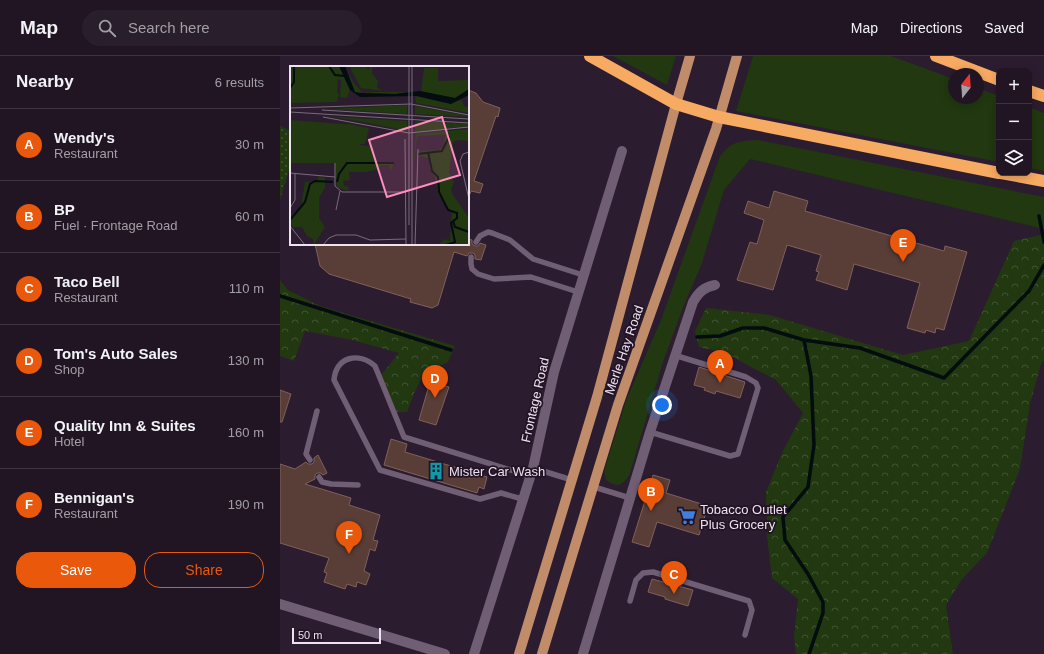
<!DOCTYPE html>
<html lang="en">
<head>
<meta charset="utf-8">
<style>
  :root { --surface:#211523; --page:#291e2b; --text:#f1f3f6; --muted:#a29fa6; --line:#3e3441; --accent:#ea580c }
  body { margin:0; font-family:Helvetica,sans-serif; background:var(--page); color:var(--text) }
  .controls { position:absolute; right:12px; top:12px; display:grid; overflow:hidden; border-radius:8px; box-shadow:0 2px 10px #0003 }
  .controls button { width:36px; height:36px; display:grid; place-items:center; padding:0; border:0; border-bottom:1px solid var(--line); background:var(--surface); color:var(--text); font:20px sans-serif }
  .compass { position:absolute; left:668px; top:12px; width:36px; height:36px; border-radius:50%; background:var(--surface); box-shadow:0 2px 10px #0003; rotate:17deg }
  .scale { position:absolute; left:12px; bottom:10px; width:89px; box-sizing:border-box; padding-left:4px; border:2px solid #ede2ef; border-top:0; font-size:11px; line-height:14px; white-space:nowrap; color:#ede2ef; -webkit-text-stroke:3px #221325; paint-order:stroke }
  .you { position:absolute; left:382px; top:349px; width:14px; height:14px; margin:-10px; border:3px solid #fff; border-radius:50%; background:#1a73e8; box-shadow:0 0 0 6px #1a73e833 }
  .badge { display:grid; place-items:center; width:26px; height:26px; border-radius:50%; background:var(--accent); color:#fff; font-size:13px; font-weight:700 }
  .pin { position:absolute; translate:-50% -33px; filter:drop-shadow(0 1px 2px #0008) }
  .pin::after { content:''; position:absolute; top:21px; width:14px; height:12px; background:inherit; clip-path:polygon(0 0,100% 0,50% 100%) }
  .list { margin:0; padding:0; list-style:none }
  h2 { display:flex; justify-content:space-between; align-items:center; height:52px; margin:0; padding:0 16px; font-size:17px }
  h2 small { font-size:13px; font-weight:400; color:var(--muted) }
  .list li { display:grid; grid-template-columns:26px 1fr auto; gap:12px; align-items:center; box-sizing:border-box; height:72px; padding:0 16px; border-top:1px solid var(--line) }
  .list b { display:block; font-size:15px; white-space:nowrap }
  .list p { margin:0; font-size:13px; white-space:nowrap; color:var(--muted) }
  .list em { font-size:13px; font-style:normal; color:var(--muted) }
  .actions { display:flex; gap:8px; padding:12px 16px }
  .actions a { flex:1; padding:9px 0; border:1px solid var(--accent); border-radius:16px; text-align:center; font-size:14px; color:var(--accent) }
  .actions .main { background:var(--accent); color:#fff }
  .icon { flex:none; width:22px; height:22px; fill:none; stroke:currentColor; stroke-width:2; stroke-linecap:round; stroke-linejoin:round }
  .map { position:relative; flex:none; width:764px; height:598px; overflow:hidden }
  header { display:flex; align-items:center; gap:24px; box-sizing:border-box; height:56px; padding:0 20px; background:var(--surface); border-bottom:1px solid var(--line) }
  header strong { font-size:19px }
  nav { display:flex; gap:22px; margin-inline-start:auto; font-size:14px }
  .search { width:280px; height:36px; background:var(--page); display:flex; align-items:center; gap:10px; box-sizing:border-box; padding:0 14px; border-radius:22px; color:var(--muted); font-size:15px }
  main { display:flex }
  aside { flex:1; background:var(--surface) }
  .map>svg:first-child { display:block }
  .green { fill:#213810 }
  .forest { fill:url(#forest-crowns) }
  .park { fill:url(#park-dots) }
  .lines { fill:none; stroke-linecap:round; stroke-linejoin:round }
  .stream { stroke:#030c0e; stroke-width:3.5 }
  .building { fill:#593d37; stroke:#7f615a }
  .service { stroke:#705e74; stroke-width:5.5 }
  .minor { stroke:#705e74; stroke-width:10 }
  .primary { stroke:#c18c69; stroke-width:10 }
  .motorway { stroke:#f7aa62; stroke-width:12 }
  .labels { text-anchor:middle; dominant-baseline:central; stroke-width:3.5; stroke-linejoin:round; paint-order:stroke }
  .street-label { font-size:13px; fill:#ede2ef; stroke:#221325 }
  .poi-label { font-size:13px; fill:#ede2ef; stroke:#221325; text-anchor:start }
  .inset-river { fill:none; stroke:#030c0e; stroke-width:2 }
  .inset-road { fill:none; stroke:#796b7c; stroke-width:1 }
  .view { fill:#fe8ebc; fill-opacity:0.15; stroke:#fe8ebc; stroke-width:2 }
  .inset-edge { fill:none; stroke:#ede2ef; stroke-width:2 }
</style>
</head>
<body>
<header>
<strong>Map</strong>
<div class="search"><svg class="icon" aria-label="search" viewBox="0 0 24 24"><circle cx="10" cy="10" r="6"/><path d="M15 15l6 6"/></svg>Search here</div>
<nav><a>Map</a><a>Directions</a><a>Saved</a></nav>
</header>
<main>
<aside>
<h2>Nearby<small>6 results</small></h2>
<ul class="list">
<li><span class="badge">A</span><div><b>Wendy's</b><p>Restaurant</p></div><em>30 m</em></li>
<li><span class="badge">B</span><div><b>BP</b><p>Fuel · Frontage Road</p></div><em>60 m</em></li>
<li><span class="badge">C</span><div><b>Taco Bell</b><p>Restaurant</p></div><em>110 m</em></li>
<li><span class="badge">D</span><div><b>Tom's Auto Sales</b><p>Shop</p></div><em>130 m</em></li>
<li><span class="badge">E</span><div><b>Quality Inn &amp; Suites</b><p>Hotel</p></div><em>160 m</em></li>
<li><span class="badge">F</span><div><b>Bennigan's</b><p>Restaurant</p></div><em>190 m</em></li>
</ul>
<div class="actions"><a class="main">Save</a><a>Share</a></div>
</aside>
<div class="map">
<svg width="764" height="598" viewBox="0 0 764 598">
  <defs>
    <pattern id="forest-crowns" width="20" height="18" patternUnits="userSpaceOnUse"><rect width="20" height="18" fill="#213810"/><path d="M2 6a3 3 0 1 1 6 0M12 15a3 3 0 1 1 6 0" fill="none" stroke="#425433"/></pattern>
    <pattern id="park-dots" width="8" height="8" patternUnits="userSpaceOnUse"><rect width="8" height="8" fill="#213810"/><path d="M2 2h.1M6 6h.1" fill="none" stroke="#425433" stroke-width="1.8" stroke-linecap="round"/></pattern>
  </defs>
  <rect width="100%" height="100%" fill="#2c1c2f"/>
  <path class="green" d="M 333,0 L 396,0 L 387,29 Z
    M 473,0 L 611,0 L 674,23 L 674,42 L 698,42 L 698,32 L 719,40 L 719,106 L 456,55 Z
    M 749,51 L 764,57 L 764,115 L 749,112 Z
    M 478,84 L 764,141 L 764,173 L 470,103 L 444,134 L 422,207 L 404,249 L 383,306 L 350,417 C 344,429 338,433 326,424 L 324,415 L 347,342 L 381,264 L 440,100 C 452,85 460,85 478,84 Z"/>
  <path class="forest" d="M 764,178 L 764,304 L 761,308 L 750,348 L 740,413 L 707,497 L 682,523 L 666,549 L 673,598 L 516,598 L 514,581 L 518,543 L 492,522 L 487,480 L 486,436 L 502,397 L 523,357 L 496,324 L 445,297 L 419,291 L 415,275 L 426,252 L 490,259 L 623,299 L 689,285 L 734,185 Z
    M 0,224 L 8,234 L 40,250 L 175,290 L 168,306 L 144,318 L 135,335 L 127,356 L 117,356 L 101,319 L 119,297 L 72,284 L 25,275 L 14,305 L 0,300 Z"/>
  <path class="park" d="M 0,70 L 11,75 L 11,107 L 0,144 Z"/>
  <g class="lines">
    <path class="stream" d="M 759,160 L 764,186
      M 0,240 L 171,294
      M 417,281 L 440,280 L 463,272 L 484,272 L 524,284 L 580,292 L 664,322 L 749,235 L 764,209
      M 524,284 L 531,320 L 534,389 L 528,431 L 503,461 L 505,484 L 528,518 L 543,546 L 543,557 L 529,598"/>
  </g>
  <path class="building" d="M 188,34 L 196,37 L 203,46 L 220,52 L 218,61 L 216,60 L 194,125 L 203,128 L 200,137 L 191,135 L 190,138 L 188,138 Z
    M 494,135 L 528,145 L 525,155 L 664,195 L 665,190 L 687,196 L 664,274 L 656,272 L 655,277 L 646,274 L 645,277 L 627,272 L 640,227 L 574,208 L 567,234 L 536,224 L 539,216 L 536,215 L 541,199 L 507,189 L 493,234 L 457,224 L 470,186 L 477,188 L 484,164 L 464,157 L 468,145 L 489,152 Z
    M 188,183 L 192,184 L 192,188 L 195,190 L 198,190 L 200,187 L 206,189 L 201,204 L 195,203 L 195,199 L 193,197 L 189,197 L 187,200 L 174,196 L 158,249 L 152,252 L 130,246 L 131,243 L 49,218 L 40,210 L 35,188 L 188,188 Z
    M 419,311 L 465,326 L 460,342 L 436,335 L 435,338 L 424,334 L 425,332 L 414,329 Z
    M 150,326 L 169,331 L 156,369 L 139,364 Z
    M 0,334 L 11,338 L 2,366 L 0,366 Z
    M 111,383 L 127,388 L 125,396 L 207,421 L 204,433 L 199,431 L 197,437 L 104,409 Z
    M 38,399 L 47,417 L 43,419 L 41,417 L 37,417 L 35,419 L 35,423 L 25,428 L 71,442 L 69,449 L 100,459 L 93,484 L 98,485 L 95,495 L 90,493 L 84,515 L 90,518 L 86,529 L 77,526 L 76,531 L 67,528 L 65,533 L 44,526 L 47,517 L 44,516 L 49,502 L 0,487 L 0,408 L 15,413 L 26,406 L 28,408 L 32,408 L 34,406 L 34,402 Z
    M 373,419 L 390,424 L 386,437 L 428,450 L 419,479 L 377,466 L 369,491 L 352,486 Z
    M 372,523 L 413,534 L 408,550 L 385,543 L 385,541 L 368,536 Z"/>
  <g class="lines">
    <path class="service" d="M 196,186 L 200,180 L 208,176 L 212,177 L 230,184 L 253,203 L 303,219
      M 191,201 L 191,208 L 192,213 L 198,218 L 214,223 L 251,221 L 298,236
      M 370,376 L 450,400 L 458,398 L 478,332 L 476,327 L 466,321 L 394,299
      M 30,404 L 26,398 L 37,355
      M 253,412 L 292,424
      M 39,421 L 42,426 L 51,428 L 78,429
      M 314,431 L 350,442
      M 242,443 L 221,437 L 200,443 L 100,414 L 54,324 C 56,300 79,296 95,310 L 124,381 L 250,420
      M 350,545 L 356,524 L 363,517 L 373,516 L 469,545 L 472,554 L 465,579"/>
    <path class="minor" d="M 0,548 L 165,598
      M 194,598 L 253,412 L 274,316 L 342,95
      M 303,598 L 370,376 L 413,246 C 419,236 424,231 435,229"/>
    <path class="primary" d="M 239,598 L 317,341 L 396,48 L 410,0
      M 262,598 L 338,349 L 436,73 L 457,0"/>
    <path class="motorway" d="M 310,0 L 396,48 L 439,61 L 719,117
      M 656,0 L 719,24
      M 749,35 L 764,40
      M 721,117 L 764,125"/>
  </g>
  <defs>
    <g id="building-bare" transform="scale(1.38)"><path d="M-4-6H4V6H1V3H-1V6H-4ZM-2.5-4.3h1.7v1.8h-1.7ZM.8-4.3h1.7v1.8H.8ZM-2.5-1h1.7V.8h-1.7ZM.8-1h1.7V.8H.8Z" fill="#0f9aa8" stroke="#221325" stroke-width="2.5" paint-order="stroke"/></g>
    <g id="supermarket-bare" transform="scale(1.38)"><path d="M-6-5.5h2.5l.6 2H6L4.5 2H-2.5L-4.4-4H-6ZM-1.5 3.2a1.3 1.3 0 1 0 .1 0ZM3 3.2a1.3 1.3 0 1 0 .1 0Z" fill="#3f7fe0" stroke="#221325" stroke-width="2.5" paint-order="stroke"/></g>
  </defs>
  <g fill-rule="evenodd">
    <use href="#building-bare" x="156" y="415"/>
    <use href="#supermarket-bare" x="407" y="460"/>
  </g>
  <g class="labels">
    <g class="street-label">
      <text transform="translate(344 294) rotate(-71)">Merle Hay Road</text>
      <text transform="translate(255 344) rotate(-77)">Frontage Road</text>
    </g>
    <g class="poi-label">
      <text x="169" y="415">Mister Car Wash</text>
      <text x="420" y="453">Tobacco Outlet<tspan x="420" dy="15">Plus Grocery</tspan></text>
    </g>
  </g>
  <g transform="translate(10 10)">
    <rect width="179" height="179" fill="#2c1c2f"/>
    <path d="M 125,30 L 156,37 L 172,34 L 174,40 L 179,42 L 179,47 L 126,37 ZM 117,39 L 117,48 L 36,43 ZM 125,40 L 179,50 L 179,51 L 125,48 ZM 35,50 L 117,55 L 117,65 L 68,55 ZM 125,55 L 179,58 L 179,60 L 125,66 ZM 179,63 L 179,67 L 172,68 L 127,70 L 123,105 L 126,68 Z" fill="#213810"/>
    <path d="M 35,0 L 49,0 L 60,24 L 57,32 L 50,31 L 51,14 L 45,13 ZM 59,0 L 75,0 L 79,4 L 79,1 L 89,1 L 82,2 L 82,7 L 88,15 L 87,22 L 93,25 L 71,22 ZM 55,2 L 64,17 L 72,26 L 116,26 L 105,28 L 65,26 ZM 134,2 L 148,2 L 148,15 L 179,14 L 179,23 L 165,32 L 131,26 ZM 44,25 L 49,28 L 47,36 L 0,37 L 0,27 ZM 57,58 L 79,62 L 75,78 L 70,78 L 67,86 L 83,92 L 87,96 L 104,96 L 101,105 L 99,99 L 90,99 L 89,103 L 76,106 L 59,106 L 60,114 L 53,115 L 54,120 L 59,121 L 58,125 L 47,121 L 44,89 ZM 179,67 L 179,75 L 167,74 L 163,76 L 159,107 L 164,116 L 161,124 L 163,129 L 179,152 L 179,179 L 147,179 L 155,173 L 160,175 L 162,147 L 148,128 L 145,111 L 139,101 L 140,93 L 128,89 L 127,85 L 148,84 L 154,81 L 155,70 L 159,68 Z" fill="#213810"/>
    <path d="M 0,0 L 48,0 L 47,35 L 0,34 ZM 0,54 L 66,59 L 66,78 L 83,81 L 83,102 L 45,102 L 45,97 L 0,97 ZM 28,110 L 35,112 L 35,121 L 29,132 L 29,152 L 35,161 L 24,179 L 23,173 L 17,170 L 12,161 L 2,161 L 0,151 L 11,140 L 15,116 L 28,115 Z" fill="#213810"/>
    <path d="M 49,0 L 55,0 L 65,26 L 69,27 L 105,28 L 130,25 L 165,32 L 179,23 L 179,29 L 161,38 L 127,30 L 70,31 L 60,24 Z" fill="#030c0e"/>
    <path class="inset-river" d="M 39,0 L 45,9 L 55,10M 0,22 L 4,16 L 4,0M 138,86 L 142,105 L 148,111 L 149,126 L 158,144 L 167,147 L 167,152 L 161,157 L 165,176 L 156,179M 128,88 L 152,85 L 159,71 L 157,67M 47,116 L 49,108 L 57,97 L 104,97M 0,154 L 15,136 L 20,118 L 25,115 L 43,116M 163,155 L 165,161 L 179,166"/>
    <path class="inset-road" d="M 119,0 L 119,159M 0,42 L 121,38 L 179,49M 32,44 L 179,53M 0,46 L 179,57M 33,51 L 119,67 L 179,61M 115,73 L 116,179M 179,86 L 173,88 L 170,95 L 179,133M 45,97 L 45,120 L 52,126 L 116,126M 0,107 L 45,111M 0,142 L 5,134 L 5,107M 46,144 L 50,125M 0,160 L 15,179M 33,179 L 39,172 L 46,169 L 66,169 L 80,174 L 116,173M 122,179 L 122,0M 125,179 L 128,83"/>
    <path class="view" d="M 152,51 L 170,109 L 97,131 L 79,74 Z"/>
    <rect width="179" height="179" class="inset-edge"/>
  </g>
</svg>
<div class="controls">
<button>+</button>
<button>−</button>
<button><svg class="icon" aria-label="layers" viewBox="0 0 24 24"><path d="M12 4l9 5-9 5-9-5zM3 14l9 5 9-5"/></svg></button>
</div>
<svg class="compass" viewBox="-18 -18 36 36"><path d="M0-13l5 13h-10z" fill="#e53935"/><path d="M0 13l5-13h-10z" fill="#a29fa6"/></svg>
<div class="scale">50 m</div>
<div class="you"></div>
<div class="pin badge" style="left:440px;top:327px">A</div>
<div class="pin badge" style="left:371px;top:455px">B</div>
<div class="pin badge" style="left:394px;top:538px">C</div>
<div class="pin badge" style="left:155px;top:342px">D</div>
<div class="pin badge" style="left:623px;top:206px">E</div>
<div class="pin badge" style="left:69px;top:498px">F</div>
</div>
</main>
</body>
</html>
